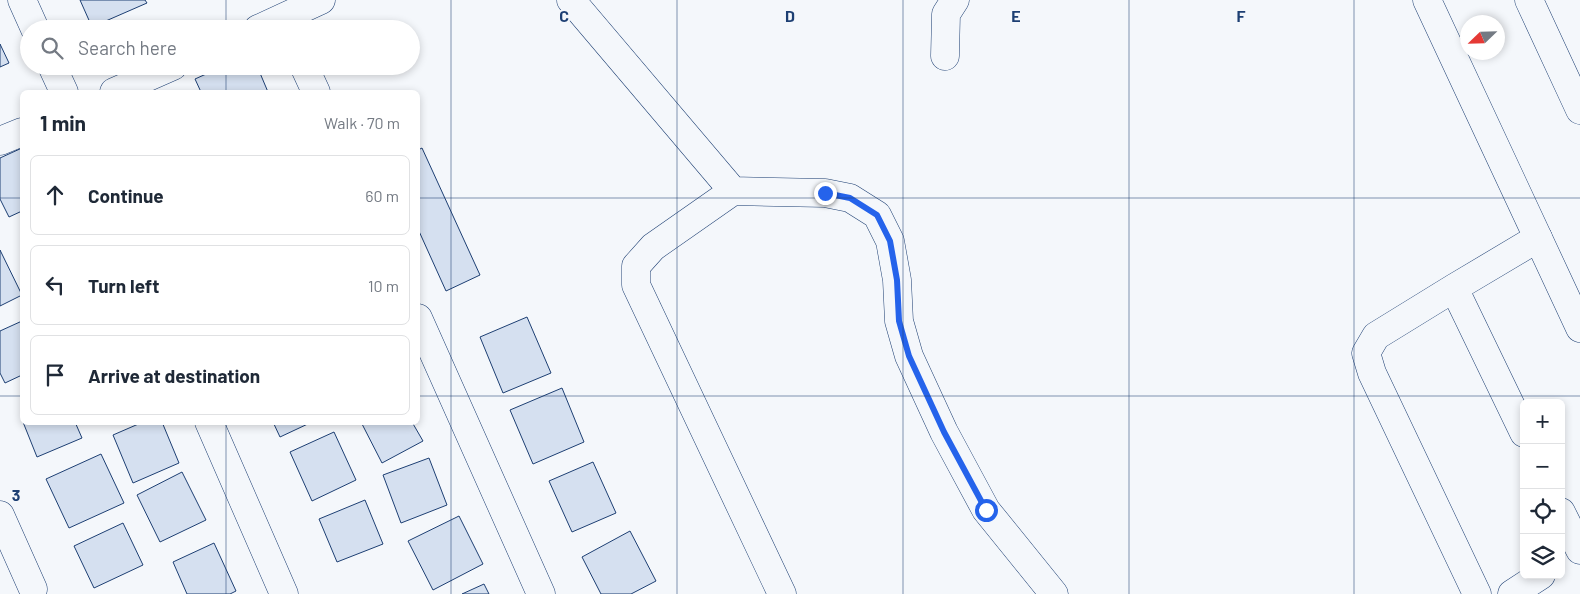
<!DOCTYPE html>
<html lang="en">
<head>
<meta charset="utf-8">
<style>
  :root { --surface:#fff; --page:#f2f2f3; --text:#1f2937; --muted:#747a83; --line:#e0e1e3 }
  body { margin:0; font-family:Barlow,sans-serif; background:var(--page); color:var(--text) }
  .controls { position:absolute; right:15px; bottom:15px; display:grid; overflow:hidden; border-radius:8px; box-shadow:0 2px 8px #0003 }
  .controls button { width:45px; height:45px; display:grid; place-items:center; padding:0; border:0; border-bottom:1px solid var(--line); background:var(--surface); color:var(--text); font:25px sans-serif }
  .compass { position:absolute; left:1460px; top:15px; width:45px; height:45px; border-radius:50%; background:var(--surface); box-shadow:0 2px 8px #0003; rotate:247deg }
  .stop { position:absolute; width:15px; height:15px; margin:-11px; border:4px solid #2563eb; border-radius:50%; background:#fff }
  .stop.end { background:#2563eb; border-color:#fff; box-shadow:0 1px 5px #0008 }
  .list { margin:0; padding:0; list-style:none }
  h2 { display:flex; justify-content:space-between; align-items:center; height:65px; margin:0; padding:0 20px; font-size:21px }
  h2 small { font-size:16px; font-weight:400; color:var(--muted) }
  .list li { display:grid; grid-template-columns:32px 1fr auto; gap:15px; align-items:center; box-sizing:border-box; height:80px; margin:0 10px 10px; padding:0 10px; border:1px solid var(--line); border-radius:8px }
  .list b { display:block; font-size:19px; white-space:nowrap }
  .list em { font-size:16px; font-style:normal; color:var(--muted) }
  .icon { flex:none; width:28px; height:28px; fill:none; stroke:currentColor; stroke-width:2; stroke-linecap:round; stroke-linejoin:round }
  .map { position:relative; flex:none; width:1580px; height:594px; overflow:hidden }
  .search { position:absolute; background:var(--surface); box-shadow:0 2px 8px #0003; left:20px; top:20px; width:400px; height:55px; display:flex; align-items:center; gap:12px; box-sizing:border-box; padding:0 18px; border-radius:28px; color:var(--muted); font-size:19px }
  .panel { position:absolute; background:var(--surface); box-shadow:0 2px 8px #0003; left:20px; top:90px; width:400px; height:335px; border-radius:8px }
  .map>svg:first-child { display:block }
  .building { fill:#d5e0f0; stroke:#1d3f73 }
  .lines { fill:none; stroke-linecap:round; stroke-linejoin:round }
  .minor-casing { stroke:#1d3f73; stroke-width:29 }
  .major-casing { stroke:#1d3f73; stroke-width:29 }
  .highway-casing { stroke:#1d3f73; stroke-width:29 }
  .minor { stroke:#f4f7fb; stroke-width:28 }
  .major { stroke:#f4f7fb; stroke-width:28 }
  .highway { stroke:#f4f7fb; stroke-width:28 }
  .route { stroke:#2563eb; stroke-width:6 }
  .grid { fill:none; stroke:#1d3f73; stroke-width:1; stroke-opacity:0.55 }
  .grid-label { font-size:16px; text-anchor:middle; font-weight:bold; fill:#1d3f73; stroke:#f4f7fb; stroke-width:4; stroke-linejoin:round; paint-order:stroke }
</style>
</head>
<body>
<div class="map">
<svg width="1580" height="594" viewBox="0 0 1580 594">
  <rect width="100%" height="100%" fill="#f4f7fb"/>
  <path class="building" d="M 80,0 L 145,0 L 147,3 L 92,27 Z
    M 0,44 L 9,63 L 0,67 Z
    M 224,66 L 257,66 L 268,92 L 201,92 L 195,79 Z
    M 22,148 L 22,211 L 9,217 L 0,199 L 0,158 Z
    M 422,148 L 480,275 L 446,291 L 418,229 L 418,150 Z
    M 0,250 L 22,295 L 0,306 Z
    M 527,317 L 551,373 L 503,393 L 480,337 Z
    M 22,321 L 22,375 L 5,383 L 0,373 L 0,331 Z
    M 562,388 L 584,442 L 533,464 L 510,410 Z
    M 23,422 L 75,422 L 82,438 L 37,457 Z
    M 143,422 L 162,422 L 179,463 L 133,483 L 113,435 Z
    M 273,422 L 312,422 L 280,437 Z
    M 361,422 L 412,422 L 423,441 L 382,463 Z
    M 334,432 L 356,480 L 312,501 L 290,452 Z
    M 101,454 L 124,503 L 69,528 L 46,479 Z
    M 429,458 L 447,505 L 401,523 L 383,475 Z
    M 593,462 L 616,513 L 572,532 L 549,481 Z
    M 182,472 L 206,520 L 160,542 L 137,495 Z
    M 365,500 L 383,544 L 337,562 L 319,519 Z
    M 459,516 L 483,564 L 433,590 L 408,541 Z
    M 123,523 L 143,565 L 94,588 L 74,546 Z
    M 630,531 L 656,581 L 631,594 L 601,594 L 582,557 Z
    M 214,543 L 236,591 L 230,594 L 187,594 L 173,562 Z
    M 484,584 L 489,594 L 462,594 Z"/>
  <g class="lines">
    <g class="minor-casing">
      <path id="minor" d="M 22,0 L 35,29
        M 571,0 L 733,191 L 653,247 L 636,266 L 636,285 L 782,594
        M 258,29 L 321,0
        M 945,56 L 946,14 L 955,0
        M 52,66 L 64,92
        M 304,66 L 316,92
        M 114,92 L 173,66
        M 0,141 L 22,132
        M 733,191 L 825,193 L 850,198 L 877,215 L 890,241 L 897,280 L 899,321 L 909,356 L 944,432 L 986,510 L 1054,594
        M 1454,288 L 1524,433
        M 418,318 L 541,594
        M 209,422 L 284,594
        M 1561,512 L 1580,550
        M 0,515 L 33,589
        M 1477,594 L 1372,373 L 1366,353 L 1376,336 L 1454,288 L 1538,238
        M 1512,594 L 1541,575"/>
    </g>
    <g class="major-casing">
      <path id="major" d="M 1427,0 L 1580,328"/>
    </g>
    <g class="highway-casing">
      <path id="highway" d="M 1529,0 L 1580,110"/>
    </g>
    <use href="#minor" class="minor"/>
    <use href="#major" class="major"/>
    <use href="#highway" class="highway"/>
  </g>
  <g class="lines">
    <path class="route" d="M 825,193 L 850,198 L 877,215 L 890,241 L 897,280 L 899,321 L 909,356 L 944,432 L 986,510"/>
  </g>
  <path class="grid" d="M 226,0 L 226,29M 451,0 L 451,594M 677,0 L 677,594M 903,0 L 903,594M 1129,0 L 1129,594M 1354,0 L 1354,594M 226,66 L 226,92M 0,198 L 22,198M 418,198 L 1580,198M 0,396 L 22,396M 418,396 L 1580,396M 226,422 L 226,594"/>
  <g class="grid-label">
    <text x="564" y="22">C</text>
    <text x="790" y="22">D</text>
    <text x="1016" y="22">E</text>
    <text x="1241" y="22">F</text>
    <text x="16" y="501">3</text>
  </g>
</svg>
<div class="controls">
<button>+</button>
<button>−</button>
<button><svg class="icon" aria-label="locate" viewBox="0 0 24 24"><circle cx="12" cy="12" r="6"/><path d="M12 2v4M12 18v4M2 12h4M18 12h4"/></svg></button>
<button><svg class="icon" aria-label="layers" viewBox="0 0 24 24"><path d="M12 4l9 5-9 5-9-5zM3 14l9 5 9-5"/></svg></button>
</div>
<svg class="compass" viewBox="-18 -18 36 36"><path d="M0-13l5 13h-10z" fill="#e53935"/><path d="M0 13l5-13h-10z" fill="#747a83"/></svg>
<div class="stop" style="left:986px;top:510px"></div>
<div class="stop end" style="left:825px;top:193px"></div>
<div class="search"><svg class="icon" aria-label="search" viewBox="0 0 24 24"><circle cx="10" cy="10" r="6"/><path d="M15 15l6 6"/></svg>Search here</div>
<section class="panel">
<h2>1 min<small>Walk · 70 m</small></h2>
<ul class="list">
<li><svg class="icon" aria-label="ahead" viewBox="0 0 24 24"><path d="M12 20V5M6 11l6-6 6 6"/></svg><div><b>Continue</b></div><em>60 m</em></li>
<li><svg class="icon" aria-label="left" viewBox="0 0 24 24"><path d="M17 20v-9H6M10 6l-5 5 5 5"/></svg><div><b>Turn left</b></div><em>10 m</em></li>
<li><svg class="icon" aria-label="arrive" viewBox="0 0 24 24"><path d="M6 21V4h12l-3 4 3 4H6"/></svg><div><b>Arrive at destination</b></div></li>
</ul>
</section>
</div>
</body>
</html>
